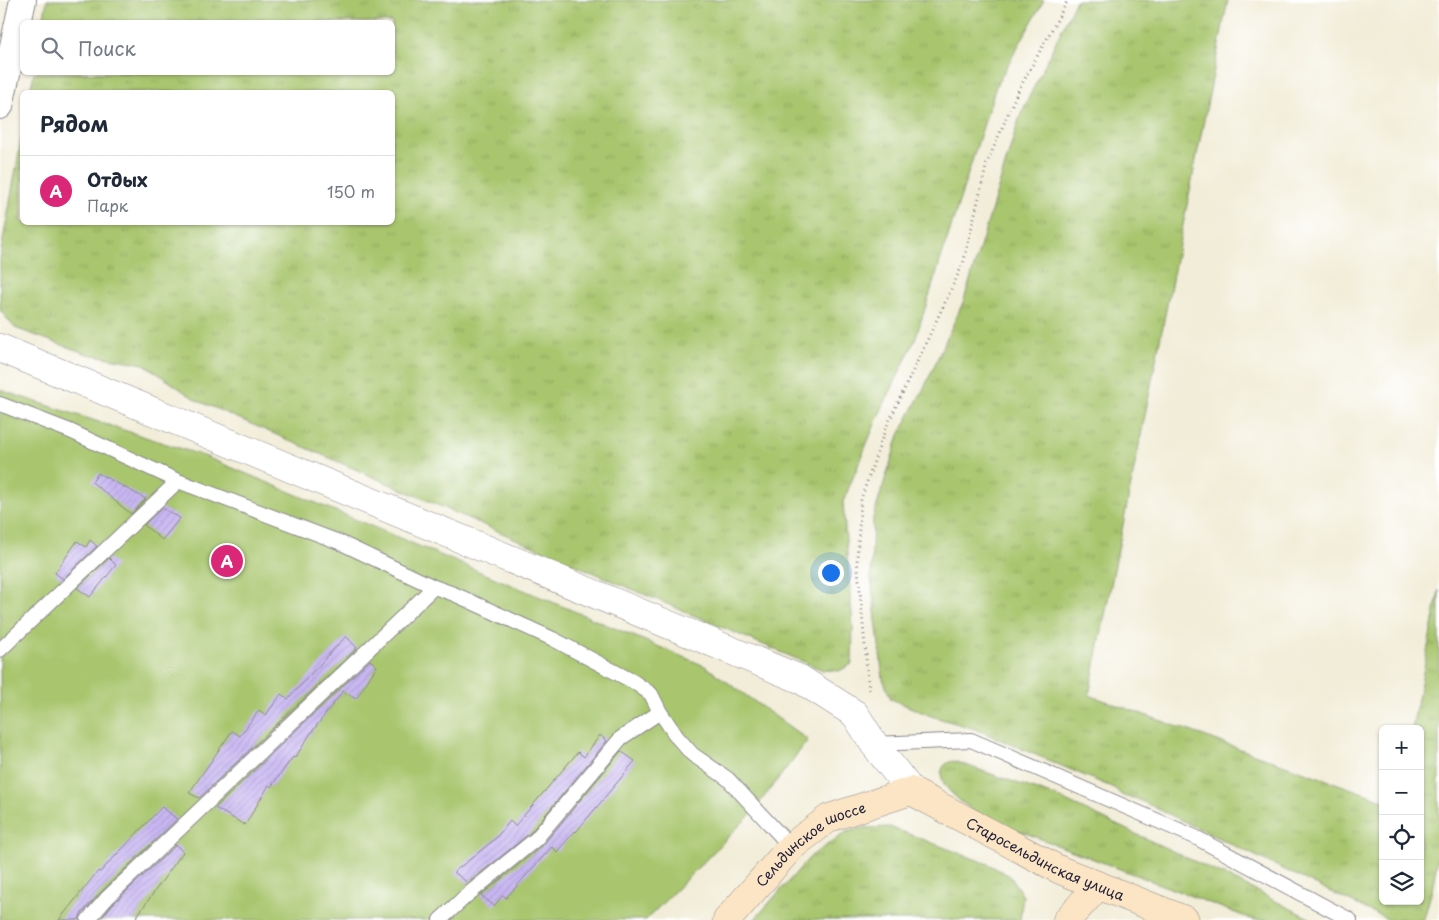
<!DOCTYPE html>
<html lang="ru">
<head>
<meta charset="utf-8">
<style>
  :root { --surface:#fff; --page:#f2f2f3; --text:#1f2937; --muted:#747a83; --line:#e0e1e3; --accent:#db2777 }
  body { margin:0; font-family:"Playpen Sans",sans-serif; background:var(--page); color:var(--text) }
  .controls { position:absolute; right:15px; bottom:15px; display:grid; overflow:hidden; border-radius:8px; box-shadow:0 1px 4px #0004 }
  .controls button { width:45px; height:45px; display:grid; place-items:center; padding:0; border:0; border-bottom:1px solid var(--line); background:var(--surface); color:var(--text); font:25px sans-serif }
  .you { position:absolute; left:830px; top:572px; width:18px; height:18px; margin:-12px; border:4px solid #fff; border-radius:50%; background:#1a73e8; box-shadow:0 0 0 8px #1a73e833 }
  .badge { display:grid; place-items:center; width:32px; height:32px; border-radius:50%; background:var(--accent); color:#fff; font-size:16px; font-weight:700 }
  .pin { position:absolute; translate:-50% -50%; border:2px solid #fff; box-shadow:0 1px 5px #0006 }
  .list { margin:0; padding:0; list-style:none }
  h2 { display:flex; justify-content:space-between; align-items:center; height:65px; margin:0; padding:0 20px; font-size:21px }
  h2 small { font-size:16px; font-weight:400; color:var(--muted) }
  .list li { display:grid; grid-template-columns:32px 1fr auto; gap:15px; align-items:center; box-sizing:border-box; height:70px; padding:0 20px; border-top:1px solid var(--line) }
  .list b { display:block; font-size:19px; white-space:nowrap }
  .list p { margin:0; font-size:16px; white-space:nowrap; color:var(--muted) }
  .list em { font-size:16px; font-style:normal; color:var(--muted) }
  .icon { flex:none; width:28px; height:28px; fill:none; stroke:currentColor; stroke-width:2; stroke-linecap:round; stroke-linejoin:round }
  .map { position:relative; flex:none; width:1439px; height:920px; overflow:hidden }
  .search { position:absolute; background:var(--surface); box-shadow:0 1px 4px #0004; left:20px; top:20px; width:375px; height:55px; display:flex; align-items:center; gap:12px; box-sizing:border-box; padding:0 18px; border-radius:8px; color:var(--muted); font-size:19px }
  .panel { position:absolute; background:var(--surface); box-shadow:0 1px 4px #0004; left:20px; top:90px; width:375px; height:135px; border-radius:8px }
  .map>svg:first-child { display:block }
  .grass { fill:url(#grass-tufts); stroke:#667454 }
  .garden { fill:#a9c66e; stroke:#667454 }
  .building { fill:url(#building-hatch) }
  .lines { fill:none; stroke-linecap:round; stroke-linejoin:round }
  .service-casing { stroke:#8a888a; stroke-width:16 }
  .minor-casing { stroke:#8a888a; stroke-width:28 }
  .tertiary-casing { stroke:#8a888a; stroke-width:29 }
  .secondary-casing { stroke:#8a888a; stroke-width:29 }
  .path { stroke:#8a888a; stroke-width:3; stroke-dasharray:1 4; stroke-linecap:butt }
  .service { stroke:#fff; stroke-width:14 }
  .minor { stroke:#fff; stroke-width:26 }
  .tertiary { stroke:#fff; stroke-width:28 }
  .secondary { stroke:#fce5c4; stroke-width:28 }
  .labels { text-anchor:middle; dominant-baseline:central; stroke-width:5; stroke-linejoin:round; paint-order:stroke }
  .street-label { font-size:14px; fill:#22223b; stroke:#fff }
</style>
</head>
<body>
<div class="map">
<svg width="1439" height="920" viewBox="0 0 1439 920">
  <defs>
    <pattern id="grass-tufts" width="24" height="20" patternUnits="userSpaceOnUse" patternTransform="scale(1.25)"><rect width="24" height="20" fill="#a9c66e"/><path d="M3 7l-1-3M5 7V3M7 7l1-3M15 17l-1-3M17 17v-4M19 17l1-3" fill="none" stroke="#91aa60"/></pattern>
    <pattern id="building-hatch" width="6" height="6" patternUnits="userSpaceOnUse" patternTransform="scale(1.25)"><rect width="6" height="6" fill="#c9b7f3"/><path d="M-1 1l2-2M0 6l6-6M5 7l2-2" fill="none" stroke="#ac9dd1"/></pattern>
  </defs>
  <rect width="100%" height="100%" fill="#fff"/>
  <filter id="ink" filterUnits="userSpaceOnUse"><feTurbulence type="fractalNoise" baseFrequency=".02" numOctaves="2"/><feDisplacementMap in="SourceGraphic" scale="10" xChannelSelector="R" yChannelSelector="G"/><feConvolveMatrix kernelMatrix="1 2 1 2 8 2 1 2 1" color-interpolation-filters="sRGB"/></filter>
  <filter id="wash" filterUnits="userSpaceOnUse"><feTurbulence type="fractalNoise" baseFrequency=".0096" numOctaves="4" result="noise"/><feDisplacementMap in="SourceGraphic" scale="20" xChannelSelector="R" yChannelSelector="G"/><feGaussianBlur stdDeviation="1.12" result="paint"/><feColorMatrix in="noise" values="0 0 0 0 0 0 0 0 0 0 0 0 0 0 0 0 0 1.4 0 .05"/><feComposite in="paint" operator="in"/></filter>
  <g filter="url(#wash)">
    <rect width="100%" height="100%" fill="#f2edd8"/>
    <path class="grass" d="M 47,0 L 1044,0 L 996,86 L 915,340 L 877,419 L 843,502 L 853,627 L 852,664 L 839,671 L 823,670 L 608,579 L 196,400 L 144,364 L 87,354 L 15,328 L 0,310 L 0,257 L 22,135 L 22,222 L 392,222 L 392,92 L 30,92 L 34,73 L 392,72 L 392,22 L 43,22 Z
      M 1076,0 L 1228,0 L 1089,695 L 1383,800 L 1383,901 L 1420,901 L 1420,729 L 1412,729 L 1439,590 L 1439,850 L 1432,890 L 1424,918 L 1421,920 L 1389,920 L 1135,798 C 1127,798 1120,796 1116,789 L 975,729 L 931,716 L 891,699 L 883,679 L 871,578 L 873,518 L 899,435 L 926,384 L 964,300 L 1020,116 Z
      M 954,761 L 1057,797 L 1232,879 L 1313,920 L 1254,920 L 978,815 C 967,806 936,786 942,770 C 944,764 948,762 954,761 Z
      M 890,827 L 988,864 L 1010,876 L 1023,896 L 1020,920 L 754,920 L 811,856 L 846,832 L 862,828 Z"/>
    <path class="garden" d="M 0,390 L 204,456 L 705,666 L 808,740 L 751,814 L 646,920 L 0,920 Z"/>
    <g id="blocks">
      <path class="building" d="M 98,473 L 146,499 L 131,514 L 92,482 Z
        M 162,508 L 180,518 L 162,540 L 144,525 Z
        M 90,540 L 97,546 L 63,579 L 55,573 L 77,541 L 86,547 Z
        M 109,558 L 116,565 L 90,597 L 77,588 Z
        M 346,636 L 357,648 L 199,798 L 189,793 L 232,731 L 240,736 L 259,710 L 266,715 L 281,694 L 288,699 Z
        M 370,660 L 377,666 L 356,699 L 343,691 L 311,733 L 295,758 L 293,757 L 271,787 L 269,785 L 245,825 L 215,808 Z
        M 600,735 L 607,741 L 530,833 L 468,883 L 454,872 L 495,839 L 510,821 L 515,826 L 578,752 L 584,757 Z
        M 621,751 L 635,761 L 576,832 L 575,831 L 557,852 L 552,847 L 506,898 L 503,895 L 494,906 L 481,895 L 543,845 Z
        M 162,807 L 177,819 L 101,892 L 81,914 L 79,920 L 59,920 L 98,871 L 100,872 Z
        M 176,845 L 183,852 L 134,920 L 100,920 L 113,904 Z"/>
    </g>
  </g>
  <g filter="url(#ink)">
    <use href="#blocks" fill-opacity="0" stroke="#8a888a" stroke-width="1"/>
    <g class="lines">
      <g class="service-casing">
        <path id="service" d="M 0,404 L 70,431 L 178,481 L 339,542 L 434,587 L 454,594 L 553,639 L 634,682 L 651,694 L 660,712
          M 0,650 L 178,481
          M 874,744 L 971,740 L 1195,837 L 1350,920
          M 88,920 L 107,898 L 434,587
          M 440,920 L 466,896 L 536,839 L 621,738 L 660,712 L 677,737 L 692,754 L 728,779 L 791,847"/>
      </g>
      <g class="minor-casing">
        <path id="minor" d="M 0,106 L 23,0"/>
      </g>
      <g class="tertiary-casing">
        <path id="tertiary" d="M 0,348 L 800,679 L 855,714 L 874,744 L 911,791"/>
      </g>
      <g class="secondary-casing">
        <g id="secondary">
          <path id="s1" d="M 727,920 L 791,847 L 829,818 L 911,791 L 1060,870 L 1185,920"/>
          <path d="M 1067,920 L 1098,886"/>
        </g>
      </g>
      <path class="path" d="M 869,690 L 857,558 L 861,499 L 885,430 L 963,264 L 987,163 L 1017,93 L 1068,0"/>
      <use href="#service" class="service"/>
      <use href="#minor" class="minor"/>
      <use href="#tertiary" class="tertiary"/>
      <use href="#secondary" class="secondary"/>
    </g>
  </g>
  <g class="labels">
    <g class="street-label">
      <text stroke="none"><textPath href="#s1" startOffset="115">Сельдинское шоссе</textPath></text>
      <text stroke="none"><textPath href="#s1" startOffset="382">Старосельдинская улица</textPath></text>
    </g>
  </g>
</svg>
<div class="controls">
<button>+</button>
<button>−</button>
<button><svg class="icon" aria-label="locate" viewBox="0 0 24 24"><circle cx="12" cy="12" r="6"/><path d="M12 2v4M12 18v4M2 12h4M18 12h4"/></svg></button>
<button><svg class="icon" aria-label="layers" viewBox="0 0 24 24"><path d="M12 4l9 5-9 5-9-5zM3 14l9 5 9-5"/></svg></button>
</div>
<div class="you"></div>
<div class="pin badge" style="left:227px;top:561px">A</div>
<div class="search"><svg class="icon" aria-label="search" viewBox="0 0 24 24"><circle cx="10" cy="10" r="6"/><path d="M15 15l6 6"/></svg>Поиск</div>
<section class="panel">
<h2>Рядом<small></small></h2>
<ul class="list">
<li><span class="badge">A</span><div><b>Отдых</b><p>Парк</p></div><em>150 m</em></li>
</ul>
</section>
</div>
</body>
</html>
